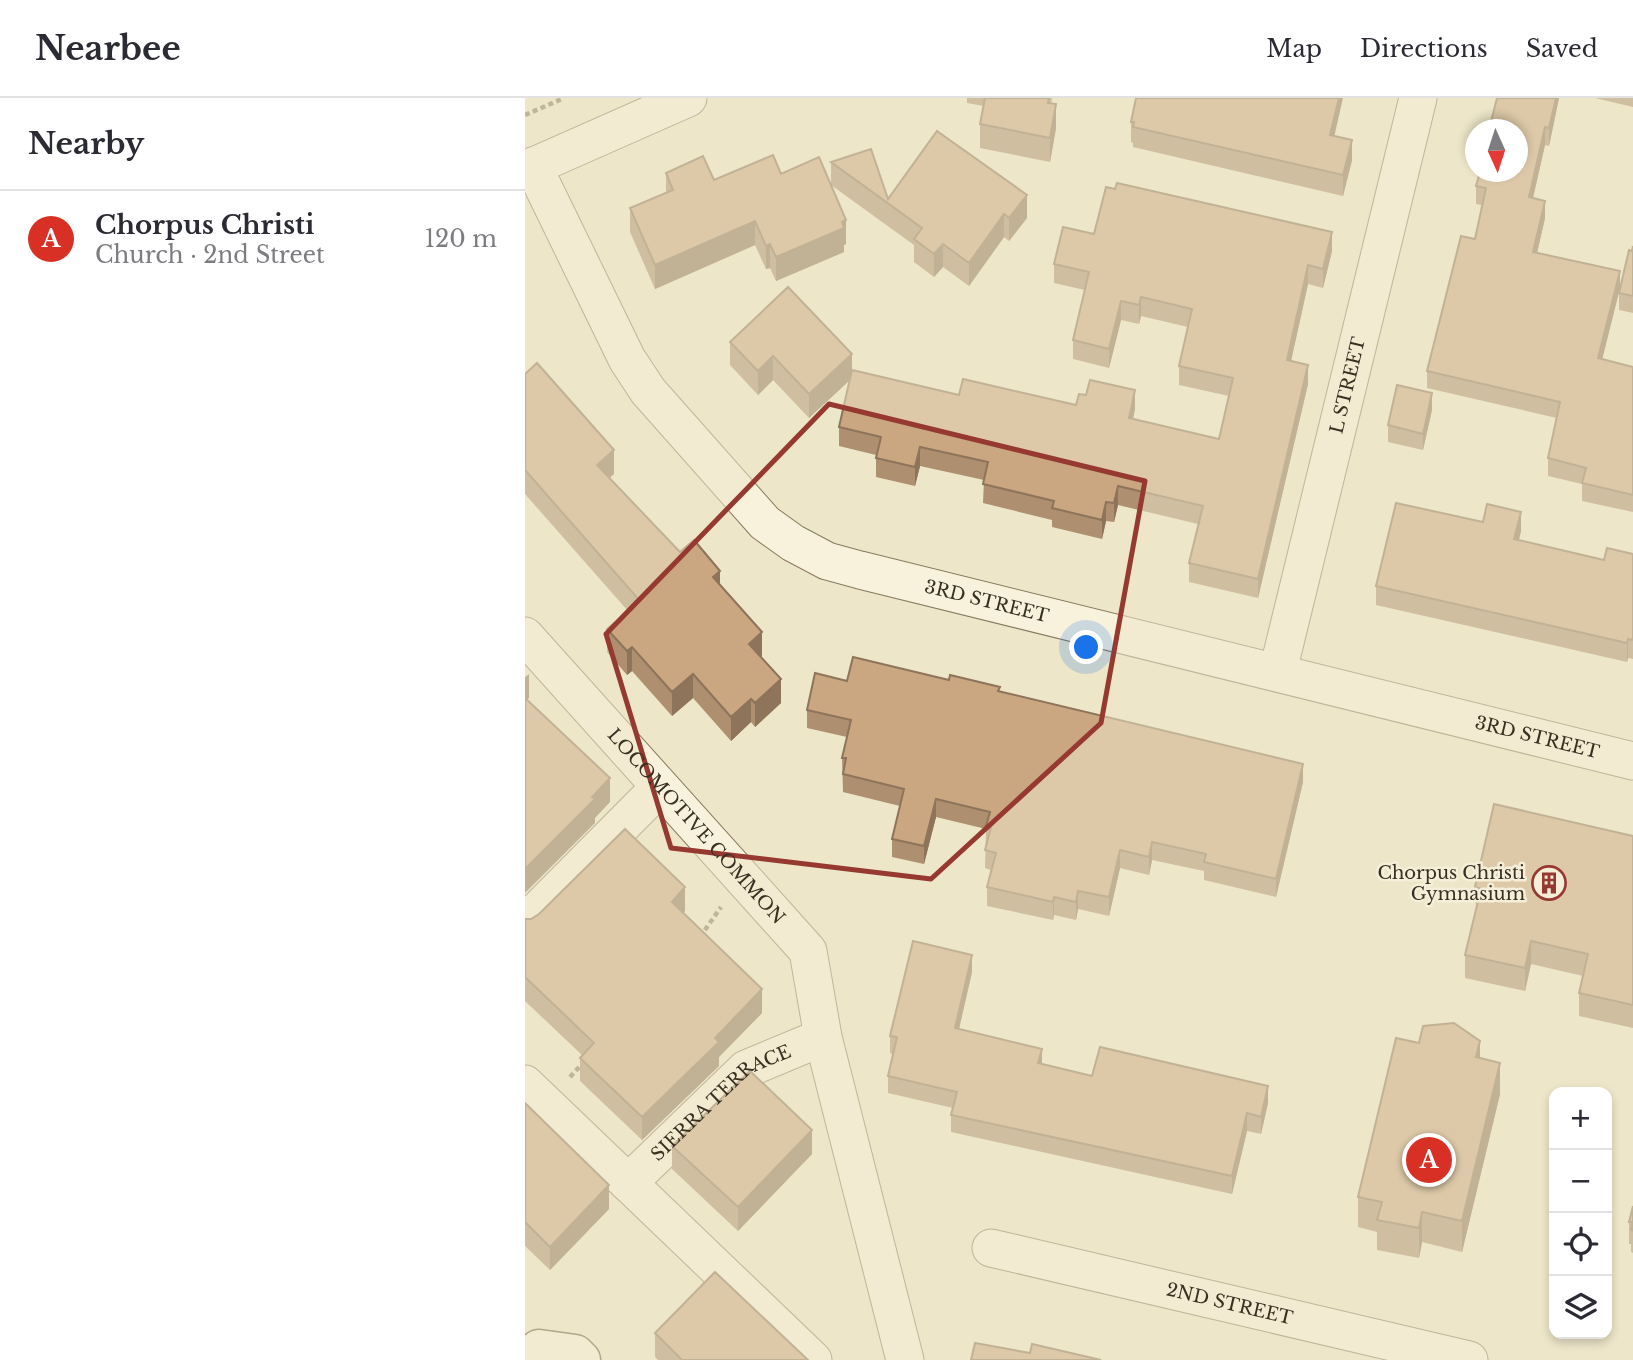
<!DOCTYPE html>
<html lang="en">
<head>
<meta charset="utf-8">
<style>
  :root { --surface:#fff; --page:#f2f2f3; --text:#2b2b33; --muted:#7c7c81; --line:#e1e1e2; --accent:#d93025 }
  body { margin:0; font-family:"Libre Baskerville",serif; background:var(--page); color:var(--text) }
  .controls { position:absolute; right:21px; bottom:21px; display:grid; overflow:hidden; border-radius:14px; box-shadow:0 4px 10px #0003 }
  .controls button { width:63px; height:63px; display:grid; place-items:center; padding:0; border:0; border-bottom:2px solid var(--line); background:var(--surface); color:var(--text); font:35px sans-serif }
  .compass { position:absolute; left:940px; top:21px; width:63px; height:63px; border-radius:50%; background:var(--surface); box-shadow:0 4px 10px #0003; rotate:177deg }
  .you { position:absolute; left:562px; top:550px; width:24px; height:24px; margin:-18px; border:5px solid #fff; border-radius:50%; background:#1a73e8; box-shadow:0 0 0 10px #1a73e833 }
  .badge { display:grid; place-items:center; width:46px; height:46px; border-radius:50%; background:var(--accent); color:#fff; font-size:23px; font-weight:700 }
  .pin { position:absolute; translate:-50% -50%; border:4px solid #fff; box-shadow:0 2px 7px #0006 }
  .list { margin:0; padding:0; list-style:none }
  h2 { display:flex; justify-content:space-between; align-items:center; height:91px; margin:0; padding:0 28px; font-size:30px }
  h2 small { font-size:23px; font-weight:400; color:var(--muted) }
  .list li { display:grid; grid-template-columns:46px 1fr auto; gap:21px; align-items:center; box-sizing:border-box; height:98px; padding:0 28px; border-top:2px solid var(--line) }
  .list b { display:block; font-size:26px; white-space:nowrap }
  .list p { margin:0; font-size:23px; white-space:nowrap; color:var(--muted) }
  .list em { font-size:23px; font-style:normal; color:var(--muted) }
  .icon { flex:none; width:38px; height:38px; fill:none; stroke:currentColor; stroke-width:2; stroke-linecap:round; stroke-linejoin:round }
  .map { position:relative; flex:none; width:1108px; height:1262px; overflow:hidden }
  header { display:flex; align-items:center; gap:42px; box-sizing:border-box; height:98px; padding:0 35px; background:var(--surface); border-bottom:2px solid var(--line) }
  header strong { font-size:33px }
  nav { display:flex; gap:38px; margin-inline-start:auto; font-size:24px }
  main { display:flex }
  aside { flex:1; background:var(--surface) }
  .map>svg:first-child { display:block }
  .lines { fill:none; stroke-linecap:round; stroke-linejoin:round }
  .street-casing { stroke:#89795f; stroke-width:39 }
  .secondary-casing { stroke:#6b5a41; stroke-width:41 }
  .path { stroke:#89795f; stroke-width:4.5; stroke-dasharray:5 3.5; stroke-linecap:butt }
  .street { stroke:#f8f2dd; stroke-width:37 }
  .secondary { stroke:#f8f2dd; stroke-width:38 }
  .wall { fill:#ae8f6f }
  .shaded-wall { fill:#8d745a }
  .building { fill:#caa681; stroke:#8d745a; stroke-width:2 }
  .marked { fill:none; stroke:#963931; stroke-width:5; stroke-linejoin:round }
  .labels { text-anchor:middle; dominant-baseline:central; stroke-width:5; stroke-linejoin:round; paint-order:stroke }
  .street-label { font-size:18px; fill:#3a3021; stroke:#f5efd9 }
  .poi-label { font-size:18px; fill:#3a3021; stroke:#f5efd9; text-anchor:end }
</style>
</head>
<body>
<header>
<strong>Nearbee</strong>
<nav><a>Map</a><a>Directions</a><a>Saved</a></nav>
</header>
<main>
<aside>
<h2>Nearby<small></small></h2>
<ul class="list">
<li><span class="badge">A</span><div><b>Chorpus Christi</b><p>Church · 2nd Street</p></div><em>120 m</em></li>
</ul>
</aside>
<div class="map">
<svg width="1108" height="1262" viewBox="0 0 1108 1262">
  <rect width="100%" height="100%" fill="#ede6c9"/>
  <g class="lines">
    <g class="street-casing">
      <g id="street">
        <path id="s1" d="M 8,68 L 102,261 L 123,293 L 240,425 L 268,445 L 302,463 L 335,472 L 1108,663"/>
        <path d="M 0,72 L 163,0"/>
        <path id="s2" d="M 0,538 L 283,853 L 298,939 L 380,1262"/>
        <path id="s3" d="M 753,573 L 893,0"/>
        <path d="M 0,825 L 134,690"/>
        <path d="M 0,986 L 288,1262"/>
        <path id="s4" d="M 103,1085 L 221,971 L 298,939"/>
        <path id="s5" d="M 466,1150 L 944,1262"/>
      </g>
    </g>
    <g class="secondary-casing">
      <path id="secondary" d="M 0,1261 L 14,1251 L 50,1256 L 56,1262"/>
    </g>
    <path class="path" d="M 0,17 L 39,0
      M 175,839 L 196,809
      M 45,979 L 58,965"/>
    <use href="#street" class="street"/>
    <use href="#secondary" class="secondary"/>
  </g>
  <path class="wall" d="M 442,0 L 527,0 L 526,6 L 531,30 L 525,64 L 455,50 L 455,26 L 459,8 L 442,5 Z
    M 1034,0 L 1024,48 L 1020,47 L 1008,100 L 1020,120 L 1012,155 L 1095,190 L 1077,261 L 1108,269 L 1108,414 L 1057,403 L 1057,386 L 1023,378 L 1023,360 L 1032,320 L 902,290 L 902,273 L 950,141 L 957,107 L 951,106 L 951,88 Z
    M 1070,0 L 1108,0 L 1108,9 Z
    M 606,24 L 810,38 L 827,62 L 818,98 L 608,49 L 608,45 L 606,44 Z
    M 306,64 L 363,101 L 502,120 L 484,143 L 479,139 L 444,188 L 418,169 L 409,179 L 389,164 L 389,147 L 306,87 Z
    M 141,75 L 189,82 L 256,76 L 321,146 L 319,147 L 319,154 L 251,183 L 245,170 L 241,171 L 230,147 L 130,191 L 105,134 L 105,110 L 141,95 Z
    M 569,136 L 807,153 L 798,190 L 783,186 L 766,263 L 783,286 L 733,500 L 664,484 L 664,465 L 673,426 L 593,407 L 589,424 L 581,423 L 577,441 L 527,429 L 527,422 L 458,405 L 459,382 L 395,368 L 390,388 L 351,379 L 351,357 L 314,348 L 314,329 L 325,282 L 284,320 L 248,282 L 233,297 L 205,267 L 205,244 L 327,274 L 434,297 L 610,311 L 608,321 L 694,341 L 704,298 L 654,287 L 654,268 L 663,229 L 616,218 L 614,226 L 596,222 L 584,270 L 548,261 L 548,242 L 560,192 L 529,185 L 529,166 Z
    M 1108,148 L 1108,215 L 1094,212 L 1094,195 Z
    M 0,276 L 89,376 L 84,380 L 155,454 L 195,487 L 237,558 L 236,559 L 256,605 L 230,629 L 226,624 L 206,643 L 168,600 L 147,618 L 107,573 L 102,577 L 82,554 L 82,531 L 103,513 L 0,396 Z
    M 907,312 L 898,352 L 863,344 L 863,327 Z
    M 996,433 L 994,442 L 1079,462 L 1108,456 L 1108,561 L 1103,560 L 1102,564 L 851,507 L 851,488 Z
    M 322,583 L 475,594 L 778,684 L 751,799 L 679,782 L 679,773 L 627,762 L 624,777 L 595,770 L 584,818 L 553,811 L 551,822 L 529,817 L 528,822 L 462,808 L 462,789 L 466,772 L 460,770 L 461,731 L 411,719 L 399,766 L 367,759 L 367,741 L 375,708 L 318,694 L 317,660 L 322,639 L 282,630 L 282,612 Z
    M 1108,738 L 1108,930 L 1054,918 L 1054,895 L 1058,878 L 1006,866 L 1000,893 L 940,880 L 940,857 L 951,812 L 950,789 Z
    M 160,813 L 158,815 L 237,915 L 194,959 L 194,968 L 117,1042 L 55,983 L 55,960 L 57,957 L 0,903 L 0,821 Z
    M 447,874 L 434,931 L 517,966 L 567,978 L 743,1005 L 736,1036 L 722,1033 L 707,1096 L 426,1034 L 426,1017 L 428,1010 L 363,995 L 363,978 L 368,956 L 365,955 L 365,938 Z
    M 955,960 L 975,996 L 937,1154 L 897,1144 L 894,1160 L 852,1152 L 852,1134 L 833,1129 L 833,1099 Z
    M 0,1005 L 84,1111 L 25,1172 L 0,1148 Z
    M 147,1048 L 287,1056 L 213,1133 L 147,1071 Z
    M 1108,1108 L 1108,1155 L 1106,1154 L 1106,1146 L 1104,1146 L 1104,1124 Z
    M 130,1235 L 283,1262 L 133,1262 L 130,1259 Z"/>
  <path class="shaded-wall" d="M 814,0 L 818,0 L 805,57 L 805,37 Z
    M 1031,0 L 1034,0 L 1024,48 L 1024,30 Z
    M 531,6 L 531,30 L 525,64 L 525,40 Z
    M 1020,29 L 1020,47 L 1004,117 L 1004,99 Z
    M 827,42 L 827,62 L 818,98 L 818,77 Z
    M 502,97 L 502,120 L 484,143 L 484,120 Z
    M 1020,103 L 1020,120 L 1008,172 L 1008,154 Z
    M 479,116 L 479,139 L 444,188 L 444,165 Z
    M 321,122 L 321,146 L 319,147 L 319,154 L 251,183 L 251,159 Z
    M 230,123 L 230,147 L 130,191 L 130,167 Z
    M 807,134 L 807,153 L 798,190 L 798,171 Z
    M 245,146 L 245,170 L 241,171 L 241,148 Z
    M 418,146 L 418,169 L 409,179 L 409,156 Z
    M 783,167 L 783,186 L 762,281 L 762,262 Z
    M 1095,173 L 1095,190 L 1073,278 L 1073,260 Z
    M 616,199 L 616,218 L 614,226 L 614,207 Z
    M 596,203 L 596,222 L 584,270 L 584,251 Z
    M 327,256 L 327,280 L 284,320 L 284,296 Z
    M 248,258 L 248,282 L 233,297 L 233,273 Z
    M 783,267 L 783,286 L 733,500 L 733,481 Z
    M 610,292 L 610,311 L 604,339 L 604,320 Z
    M 907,295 L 907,312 L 898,352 L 898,336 Z
    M 395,349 L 395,368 L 390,388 L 390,369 Z
    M 89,352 L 89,376 L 72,391 L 72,367 Z
    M 593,388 L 593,407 L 589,424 L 589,405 Z
    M 581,404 L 581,423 L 577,441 L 577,422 Z
    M 996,414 L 996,433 L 989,460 L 989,441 Z
    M 195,473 L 195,497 L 188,479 Z
    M 237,534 L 237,558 L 224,570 L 224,546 Z
    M 1103,541 L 1103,560 L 1102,564 L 1102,545 Z
    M 107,549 L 107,573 L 102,577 L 102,553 Z
    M 4,576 L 4,600 L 0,603 L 0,579 Z
    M 168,576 L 168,600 L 147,618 L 147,594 Z
    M 256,581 L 256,605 L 230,629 L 230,605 Z
    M 226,601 L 226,624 L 206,643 L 206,619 Z
    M 778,666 L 778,684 L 751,799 L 751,781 Z
    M 85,680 L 85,704 L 70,720 L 70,725 L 0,795 L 0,771 Z
    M 411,701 L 411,719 L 399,766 L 399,748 Z
    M 627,744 L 627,762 L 624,777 L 624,759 Z
    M 595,752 L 595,770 L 584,818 L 584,799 Z
    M 160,789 L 160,813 L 147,827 L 147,804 Z
    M 553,793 L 553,811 L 551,822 L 551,804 Z
    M 529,799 L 529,817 L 528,822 L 528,804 Z
    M 1006,843 L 1006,866 L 1000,893 L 1000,870 Z
    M 447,857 L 447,874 L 430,948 L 430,930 Z
    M 237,891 L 237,915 L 194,959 L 194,968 L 117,1042 L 117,1019 L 190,940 Z
    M 955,943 L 955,973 L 951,959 Z
    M 517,951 L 517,968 L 513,965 Z
    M 975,965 L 975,996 L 937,1154 L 937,1123 Z
    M 743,988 L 743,1005 L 736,1036 L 736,1019 Z
    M 722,1015 L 722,1033 L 707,1096 L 707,1078 Z
    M 287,1032 L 287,1056 L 213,1133 L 213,1109 Z
    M 84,1087 L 84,1111 L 25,1172 L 25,1149 Z
    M 897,1114 L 897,1144 L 894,1160 L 894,1130 Z"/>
  <path class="building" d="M 460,0 L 524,0 L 523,5 L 531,6 L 525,40 L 455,26 Z
    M 611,0 L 814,0 L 805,37 L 827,42 L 818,77 L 608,29 L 609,24 L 606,24 Z
    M 972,0 L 1031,0 L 1024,30 L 1020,29 L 1004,99 L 1020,103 L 1008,154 L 1095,173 L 1073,260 L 1108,269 L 1108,397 L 1057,385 L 1061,370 L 1023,360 L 1035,304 L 902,273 L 936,138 L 950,141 L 961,90 L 951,88 L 955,74 L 992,74 L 992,32 L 964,32 Z
    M 412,33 L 502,97 L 484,120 L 479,116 L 444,165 L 418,146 L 409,156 L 389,141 L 397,130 L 306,64 L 346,51 L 363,101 Z
    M 248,57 L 256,76 L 294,59 L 321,122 L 317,124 L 319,130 L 251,159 L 245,146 L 241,148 L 230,123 L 130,167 L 105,110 L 148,92 L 141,75 L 178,58 L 189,82 Z
    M 592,85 L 807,134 L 798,171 L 783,167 L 762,262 L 783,267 L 733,481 L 664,465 L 678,408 L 593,388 L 589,405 L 581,404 L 577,422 L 527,410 L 529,403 L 458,386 L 463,364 L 395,349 L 390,369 L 351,360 L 356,339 L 314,329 L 327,272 L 434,297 L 438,281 L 551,307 L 554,296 L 561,297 L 565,282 L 610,292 L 604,320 L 694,341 L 708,280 L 654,268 L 667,211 L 616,199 L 614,207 L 596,203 L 584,251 L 548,242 L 564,174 L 529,166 L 538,129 L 569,136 L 581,89 L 590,91 Z
    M 1108,148 L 1108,198 L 1094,195 L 1104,152 L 1107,153 Z
    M 263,189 L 327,256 L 284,296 L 248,258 L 233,273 L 205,244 Z
    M 12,265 L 89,352 L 72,367 L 155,454 L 169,442 L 195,473 L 188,479 L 237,534 L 224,546 L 256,581 L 230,605 L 226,601 L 206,619 L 168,576 L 147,594 L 107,549 L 102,553 L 82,531 L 115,503 L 0,372 L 0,276 Z
    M 872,287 L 907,295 L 898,336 L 863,327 Z
    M 871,405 L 958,424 L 962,406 L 996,414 L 989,441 L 1079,462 L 1082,450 L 1108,456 L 1108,542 L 1103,541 L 1102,545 L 851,488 Z
    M 328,559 L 424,582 L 425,577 L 475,589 L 473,593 L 778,666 L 751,781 L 679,764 L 681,756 L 627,744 L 624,759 L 595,752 L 584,799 L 553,793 L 551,804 L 529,799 L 528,804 L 462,789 L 471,755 L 460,752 L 466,729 L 461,728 L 465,714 L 411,701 L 399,748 L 367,741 L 379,691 L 318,676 L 321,660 L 317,660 L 326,622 L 282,612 L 290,575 L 322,583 Z
    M 0,600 L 85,680 L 67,699 L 70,701 L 0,771 Z
    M 969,706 L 1108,738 L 1108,907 L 1054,895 L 1063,856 L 1006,843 L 1000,870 L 940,857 L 956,791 L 950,789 Z
    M 100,731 L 160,789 L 147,804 L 237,891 L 190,940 L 194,944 L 117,1019 L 55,960 L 69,945 L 0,879 L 0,821 L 6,821 L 14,816 Z
    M 388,843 L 447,857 L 430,930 L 517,951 L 513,965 L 567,978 L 575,949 L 743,988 L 736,1019 L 722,1015 L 707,1078 L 426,1017 L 432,994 L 363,978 L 372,939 L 365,938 Z
    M 929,925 L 955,943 L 951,959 L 975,965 L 937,1123 L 897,1114 L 894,1130 L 852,1122 L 857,1104 L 833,1099 L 871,940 L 894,945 L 898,928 Z
    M 225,973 L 287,1032 L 213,1109 L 147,1048 Z
    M 0,1005 L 84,1087 L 25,1149 L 0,1124 Z
    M 1108,1108 L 1108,1133 L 1106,1132 L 1108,1124 L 1104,1124 Z
    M 190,1174 L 283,1262 L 157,1262 L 130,1235 Z
    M 450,1245 L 505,1255 L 507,1246 L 576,1262 L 446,1262 Z"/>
  <path d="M0 0H1108V1262H0ZM 304,306 L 620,383 L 576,625 L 406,781 L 146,750 L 81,536 Z" fill="#ede6c9" fill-opacity=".55" fill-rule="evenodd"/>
  <path class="marked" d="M 304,306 L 620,383 L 576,625 L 406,781 L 146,750 L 81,536 Z"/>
  <defs>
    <g id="building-ring" transform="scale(1.75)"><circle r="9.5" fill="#f5efd9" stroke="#963931" stroke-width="1.5"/><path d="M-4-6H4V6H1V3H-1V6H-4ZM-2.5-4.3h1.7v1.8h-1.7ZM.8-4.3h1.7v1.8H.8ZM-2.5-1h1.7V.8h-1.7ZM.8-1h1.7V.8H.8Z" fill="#963931"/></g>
  </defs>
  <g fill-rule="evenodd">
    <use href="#building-ring" x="1024" y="785"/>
  </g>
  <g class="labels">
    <g class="street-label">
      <text stroke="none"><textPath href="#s3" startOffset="294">L STREET</textPath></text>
      <text stroke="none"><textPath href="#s1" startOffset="667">3RD STREET</textPath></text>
      <text stroke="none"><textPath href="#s1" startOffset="1234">3RD STREET</textPath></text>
      <text stroke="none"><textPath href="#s2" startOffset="256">LOCOMOTIVE COMMON</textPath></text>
      <text stroke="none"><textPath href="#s4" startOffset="124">SIERRA TERRACE</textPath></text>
      <text stroke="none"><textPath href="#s5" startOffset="245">2ND STREET</textPath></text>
    </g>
    <g class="poi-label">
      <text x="1000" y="775">Chorpus Christi<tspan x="1000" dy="21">Gymnasium</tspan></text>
    </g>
  </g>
</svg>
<div class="controls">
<button>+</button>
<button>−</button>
<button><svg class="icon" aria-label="locate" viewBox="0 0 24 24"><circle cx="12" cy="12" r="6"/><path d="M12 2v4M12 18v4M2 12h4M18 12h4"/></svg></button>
<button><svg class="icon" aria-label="layers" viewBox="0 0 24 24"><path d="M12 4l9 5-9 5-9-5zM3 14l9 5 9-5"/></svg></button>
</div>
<svg class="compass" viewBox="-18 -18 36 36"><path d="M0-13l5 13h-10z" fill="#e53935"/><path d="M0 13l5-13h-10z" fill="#7c7c81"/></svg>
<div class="you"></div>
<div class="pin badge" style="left:904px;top:1062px">A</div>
</div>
</main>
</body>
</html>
